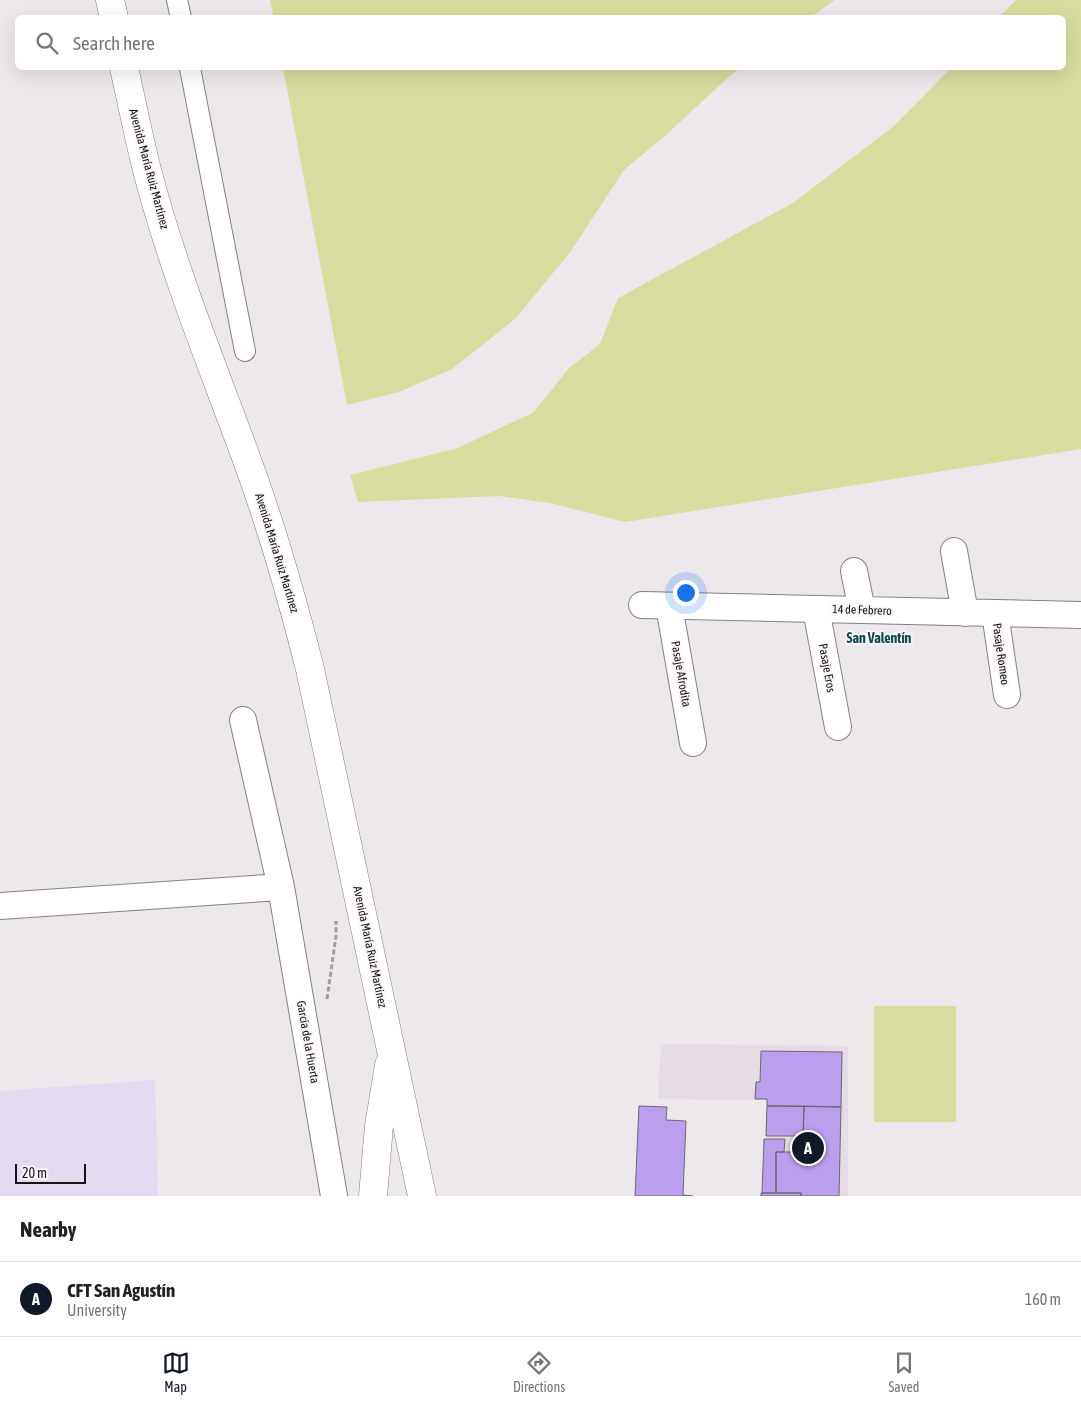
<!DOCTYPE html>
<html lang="en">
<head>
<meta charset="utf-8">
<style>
  :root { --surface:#fff; --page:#f6f6f6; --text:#202124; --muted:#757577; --line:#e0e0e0; --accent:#111827 }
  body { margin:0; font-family:"Asap Condensed",sans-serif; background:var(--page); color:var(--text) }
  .scale { position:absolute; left:15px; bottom:12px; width:71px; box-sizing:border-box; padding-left:5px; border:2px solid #161516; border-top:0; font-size:14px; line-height:18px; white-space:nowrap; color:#161516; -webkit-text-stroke:4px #f9f5f9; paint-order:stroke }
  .you { position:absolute; left:685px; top:592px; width:18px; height:18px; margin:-12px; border:4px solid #fff; border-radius:50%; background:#1a73e8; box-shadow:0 0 0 8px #1a73e833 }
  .badge { display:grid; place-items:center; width:32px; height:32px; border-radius:50%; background:var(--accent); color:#fff; font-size:16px; font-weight:700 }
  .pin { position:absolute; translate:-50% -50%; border:2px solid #fff; box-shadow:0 1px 5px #0006 }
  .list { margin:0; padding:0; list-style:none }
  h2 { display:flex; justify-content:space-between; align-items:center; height:65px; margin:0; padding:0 20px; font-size:21px }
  h2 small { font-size:16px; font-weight:400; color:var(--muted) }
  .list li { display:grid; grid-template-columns:32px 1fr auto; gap:15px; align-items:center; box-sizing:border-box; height:75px; padding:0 20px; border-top:1px solid var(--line) }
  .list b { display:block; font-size:19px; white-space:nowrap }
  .list p { margin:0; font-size:16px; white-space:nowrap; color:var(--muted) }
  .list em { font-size:16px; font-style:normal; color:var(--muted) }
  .icon { flex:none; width:28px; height:28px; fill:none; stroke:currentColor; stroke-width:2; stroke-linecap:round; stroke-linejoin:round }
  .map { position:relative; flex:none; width:1081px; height:1196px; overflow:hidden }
  .search { position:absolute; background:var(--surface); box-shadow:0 5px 20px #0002; left:15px; right:15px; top:15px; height:55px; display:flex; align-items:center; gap:12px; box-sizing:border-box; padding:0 18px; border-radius:8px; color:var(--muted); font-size:19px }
  .sheet { height:140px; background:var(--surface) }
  nav { display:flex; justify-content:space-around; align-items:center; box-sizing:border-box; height:70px; border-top:1px solid var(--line); background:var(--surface); font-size:14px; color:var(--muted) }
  nav a { display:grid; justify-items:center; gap:2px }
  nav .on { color:var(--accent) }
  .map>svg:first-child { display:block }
  .built { fill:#e5dce6 }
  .industrial { fill:#e5dbf0 }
  .green { fill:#d7dd9e }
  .building { fill:#b99fee; stroke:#6a686c }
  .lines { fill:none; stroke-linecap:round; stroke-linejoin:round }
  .pedestrian-casing { stroke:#838083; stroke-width:22 }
  .minor-casing { stroke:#838083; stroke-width:28 }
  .primary-casing { stroke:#838083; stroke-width:29 }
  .path { stroke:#a19ea1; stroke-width:3; stroke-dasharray:5 2.5; stroke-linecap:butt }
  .pedestrian { stroke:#fff; stroke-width:20 }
  .minor { stroke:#fff; stroke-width:26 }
  .primary { stroke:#fff; stroke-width:28 }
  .labels { text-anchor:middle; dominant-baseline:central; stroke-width:4; stroke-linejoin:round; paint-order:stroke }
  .street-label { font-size:12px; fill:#161516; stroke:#f9f5f9 }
  .neighbourhood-label { font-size:14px; font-weight:bold; fill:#0c4c50; stroke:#f9f5f9 }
</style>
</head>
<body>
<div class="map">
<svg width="1081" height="1196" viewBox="0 0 1081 1196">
  <rect width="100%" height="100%" fill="#ece8ec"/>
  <path class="built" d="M 661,1044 L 848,1046 L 848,1196 L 768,1196 L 770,1100 L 658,1099 Z"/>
  <path class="industrial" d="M 155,1080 L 158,1196 L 0,1196 L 0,1091 Z"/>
  <path class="green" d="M 270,0 L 835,0 L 809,18 L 274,18 Z
    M 1016,0 L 1081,0 L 1081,449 L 625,522 L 550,503 L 499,496 L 358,502 L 350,475 L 458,448 L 534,412 L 569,368 L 600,344 L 618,298 L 793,203 L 894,126 L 951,68 L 1064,68 L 1064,18 L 999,17 Z
    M 283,68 L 741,68 L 732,74 L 667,134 L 624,170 L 571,251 L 515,319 L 452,369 L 399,392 L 347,405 Z
    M 874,1006 L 956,1006 L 956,1122 L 874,1122 Z"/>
  <path class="building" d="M 761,1051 L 842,1052 L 841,1107 L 767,1106 L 767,1099 L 755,1099 L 756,1082 L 760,1082 Z
    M 639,1106 L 667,1107 L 666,1120 L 686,1121 L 683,1195 L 693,1196 L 635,1196 Z
    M 767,1106 L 804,1106 L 803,1136 L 766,1136 Z
    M 804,1106 L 841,1107 L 839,1196 L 801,1196 L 801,1193 L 776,1193 L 776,1152 L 803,1152 Z
    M 764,1139 L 785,1139 L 784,1152 L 776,1152 L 776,1193 L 762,1193 Z
    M 761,1193 L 801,1193 L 801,1196 L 761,1196 Z"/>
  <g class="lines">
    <g class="pedestrian-casing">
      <path id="pedestrian" d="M 177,0 L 181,18
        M 190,68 L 245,351"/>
    </g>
    <g class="minor-casing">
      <path id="minor" d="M 954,551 L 965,613
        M 854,571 L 862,610
        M 642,605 L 1081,615
        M 669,606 L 693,743
        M 816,609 L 838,727
        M 995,613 L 1007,695
        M 243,720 L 281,887 L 334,1196
        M 0,906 L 281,887"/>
    </g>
    <g class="primary-casing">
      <path id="primary" d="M 110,0 L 114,18
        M 124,68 C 132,103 139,139 148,174 C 174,272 212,365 247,460 C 272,528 292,598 310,669 L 422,1196
        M 373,1196 L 379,1126 L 389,1065"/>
    </g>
    <path class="path" d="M 327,999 L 336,936 L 336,921"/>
    <use href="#pedestrian" class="pedestrian"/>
    <use href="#minor" class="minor"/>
    <use href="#primary" class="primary"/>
  </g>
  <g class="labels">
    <g class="street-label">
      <text transform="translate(149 169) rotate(75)">Avenida María Ruiz Martínez</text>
      <text transform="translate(277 553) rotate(73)">Avenida María Ruiz Martínez</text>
      <text transform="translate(862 610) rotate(2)">14 de Febrero</text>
      <text transform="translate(1001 654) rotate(82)">Pasaje Romeo</text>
      <text transform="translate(827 668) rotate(80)">Pasaje Eros</text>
      <text transform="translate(681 674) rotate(80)">Pasaje Afrodita</text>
      <text transform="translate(370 947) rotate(78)">Avenida María Ruiz Martínez</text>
      <text transform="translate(308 1042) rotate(80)">García de la Huerta</text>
    </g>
    <g class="neighbourhood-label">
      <text x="879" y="638">San Valentín</text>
    </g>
  </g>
</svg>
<div class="scale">20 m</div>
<div class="you"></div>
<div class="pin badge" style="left:808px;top:1148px">A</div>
<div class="search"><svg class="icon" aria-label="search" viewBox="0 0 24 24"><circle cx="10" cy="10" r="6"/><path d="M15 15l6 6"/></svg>Search here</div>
</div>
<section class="sheet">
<h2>Nearby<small></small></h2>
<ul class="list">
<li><span class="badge">A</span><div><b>CFT San Agustín</b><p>University</p></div><em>160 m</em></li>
</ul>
</section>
<nav>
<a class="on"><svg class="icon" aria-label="map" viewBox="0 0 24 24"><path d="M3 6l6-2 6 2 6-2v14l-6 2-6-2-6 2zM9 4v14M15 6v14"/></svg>Map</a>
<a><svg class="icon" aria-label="directions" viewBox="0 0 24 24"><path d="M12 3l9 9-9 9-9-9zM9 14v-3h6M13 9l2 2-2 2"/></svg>Directions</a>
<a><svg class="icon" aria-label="saved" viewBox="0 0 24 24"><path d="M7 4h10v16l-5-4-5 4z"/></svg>Saved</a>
</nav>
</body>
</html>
